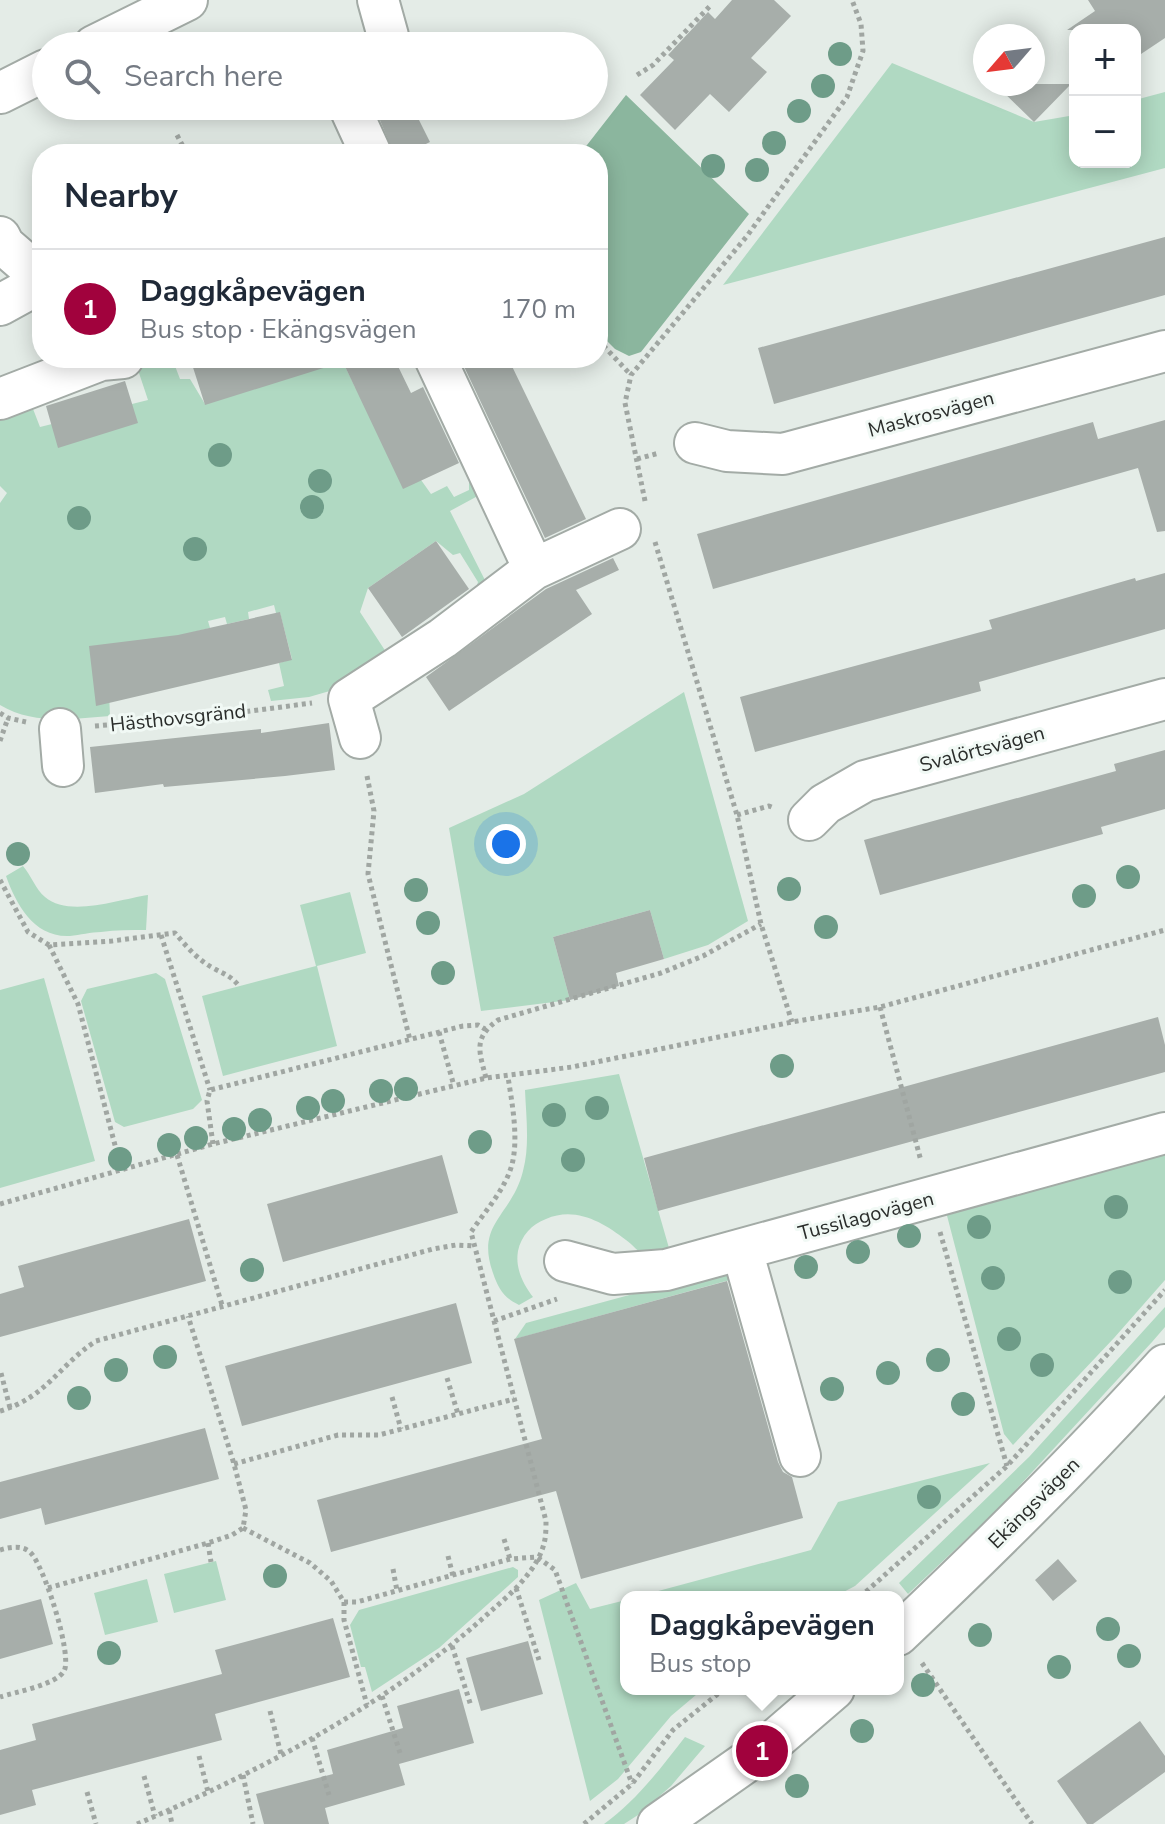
<!DOCTYPE html>
<html lang="en">
<head>
<meta charset="utf-8">
<style>
  :root { --surface:#fff; --page:#f6f6f7; --text:#1f2937; --muted:#747a83; --line:#e0e1e3; --accent:#a1023d }
  body { margin:0; font-family:"Nunito Sans",sans-serif; background:var(--page); color:var(--text) }
  .controls { position:absolute; right:24px; top:24px; display:grid; overflow:hidden; border-radius:16px; box-shadow:0 4px 20px #0003 }
  .controls button { width:72px; height:72px; display:grid; place-items:center; padding:0; border:0; border-bottom:2px solid var(--line); background:var(--surface); color:var(--text); font:40px sans-serif }
  .compass { position:absolute; left:973px; top:24px; width:72px; height:72px; border-radius:50%; background:var(--surface); box-shadow:0 4px 20px #0003; rotate:242deg }
  .you { position:absolute; left:506px; top:844px; width:28px; height:28px; margin:-20px; border:6px solid #fff; border-radius:50%; background:#1a73e8; box-shadow:0 0 0 12px #1a73e833 }
  .badge { display:grid; place-items:center; width:52px; height:52px; border-radius:50%; background:var(--accent); color:#fff; font-size:26px; font-weight:700 }
  .pin { position:absolute; translate:-50% -50%; border:4px solid #fff; box-shadow:0 2px 8px #0006 }
  .popup { position:absolute; left:620px; top:1591px; width:284px; height:104px; box-sizing:border-box; display:grid; place-content:center; border-radius:16px; background:var(--surface); filter:drop-shadow(0 2px 6px #0005); font-size:26px; white-space:nowrap; color:var(--muted) }
  .popup b { font-size:30px; color:var(--text) }
  .popup::after { content:''; position:absolute; left:50%; top:100%; margin-left:-16px; border:16px solid transparent; border-top-color:var(--surface) }
  .list { margin:0; padding:0; list-style:none }
  h2 { display:flex; justify-content:space-between; align-items:center; height:104px; margin:0; padding:0 32px; font-size:34px }
  h2 small { font-size:26px; font-weight:400; color:var(--muted) }
  .list li { display:grid; grid-template-columns:52px 1fr auto; gap:24px; align-items:center; box-sizing:border-box; height:120px; padding:0 32px; border-top:2px solid var(--line) }
  .list b { display:block; font-size:30px; white-space:nowrap }
  .list p { margin:0; font-size:26px; white-space:nowrap; color:var(--muted) }
  .list em { font-size:26px; font-style:normal; color:var(--muted) }
  .icon { flex:none; width:44px; height:44px; fill:none; stroke:currentColor; stroke-width:2; stroke-linecap:round; stroke-linejoin:round }
  .map { position:relative; flex:none; width:1165px; height:1824px; overflow:hidden }
  .search { position:absolute; background:var(--surface); box-shadow:0 4px 20px #0003; left:32px; top:32px; width:576px; height:88px; display:flex; align-items:center; gap:20px; box-sizing:border-box; padding:0 28px; border-radius:44px; color:var(--muted); font-size:30px }
  .panel { position:absolute; background:var(--surface); box-shadow:0 4px 20px #0003; left:32px; top:144px; width:576px; height:224px; border-radius:32px }
  .map>svg:first-child { display:block }
  .green { fill:#b0d9c2 }
  .forest { fill:#8bb69e }
  .building { fill:#a7aeaa }
  .lines { fill:none; stroke-linecap:round; stroke-linejoin:round }
  .minor-casing { stroke:#a3aba6; stroke-width:44 }
  .path { stroke:#a0a6a2; stroke-width:5; stroke-dasharray:4 4; stroke-linecap:butt }
  .minor { stroke:#fff; stroke-width:40 }
  .tree { fill:#6e9c88 }
  .labels { text-anchor:middle; dominant-baseline:central; stroke-width:6; stroke-linejoin:round; paint-order:stroke }
  .street-label { font-size:20px; fill:#2a2d2b; stroke:#f1f9f5 }
</style>
</head>
<body>
<div class="map">
<svg width="1165" height="1824" viewBox="0 0 1165 1824">
  <rect width="100%" height="100%" fill="#e4ece7"/>
  <path class="green" d="M 892,63 L 1034,122 L 1075,115 L 1075,162 L 1135,162 L 1135,100 L 1165,92 L 1165,168 L 723,285 Z
    M 156,358 L 172,358 L 180,379 L 190,379 L 205,404 L 276,358 L 341,358 L 355,387 L 431,494 L 447,486 L 454,497 L 469,490 L 469,482 L 479,475 L 487,491 L 450,511 L 492,594 L 476,588 L 478,582 L 460,553 L 453,555 L 436,541 L 368,588 L 360,612 L 386,652 L 347,686 L 309,697 L 271,701 L 268,690 L 284,686 L 279,663 L 292,659 L 280,613 L 276,613 L 274,605 L 248,612 L 249,619 L 227,624 L 225,617 L 208,621 L 210,628 L 190,633 L 202,681 L 109,692 L 110,716 C 73,719 33,725 0,705 L 0,503 L 7,493 L 0,486 L 0,409 L 28,396 L 40,427 L 148,400 L 136,364 Z
    M 684,692 L 748,921 L 708,945 L 664,959 L 650,910 L 553,937 L 570,1000 L 481,1011 L 449,828 L 524,794 Z
    M 23,866 C 31,875 36,890 45,897 C 69,918 120,899 148,895 L 146,930 C 131,930 116,930 101,932 C 91,932 80,935 70,936 C 34,938 16,904 6,876 Z
    M 350,892 L 366,953 L 317,966 L 337,1046 L 223,1076 L 202,996 L 316,966 L 300,905 Z
    M 156,973 L 165,979 L 202,1100 L 193,1109 L 124,1127 L 115,1122 L 81,1001 L 87,989 Z
    M 44,978 L 95,1161 L 0,1188 L 0,990 Z
    M 619,1074 L 671,1255 C 664,1255 652,1258 646,1256 C 639,1253 632,1244 626,1240 C 603,1222 575,1206 546,1219 C 532,1224 521,1236 518,1251 C 515,1268 523,1284 533,1297 L 519,1305 C 504,1298 498,1288 493,1273 C 475,1223 512,1216 523,1171 C 530,1145 526,1116 525,1090 Z
    M 1165,1149 L 1165,1280 L 1114,1338 L 1013,1445 L 1004,1434 L 945,1208 Z
    M 729,1268 L 737,1278 L 515,1339 L 526,1323 Z
    M 1165,1307 L 1165,1327 L 1152,1342 L 999,1508 L 908,1594 L 899,1583 L 1029,1457 Z
    M 990,1463 L 855,1586 L 834,1597 L 636,1597 L 811,1550 L 838,1502 Z
    M 216,1561 L 226,1600 L 174,1613 L 164,1574 Z
    M 513,1567 L 518,1570 L 518,1577 L 439,1648 L 372,1692 L 365,1667 L 361,1667 L 350,1625 L 359,1610 Z
    M 147,1579 L 158,1622 L 105,1635 L 94,1593 Z
    M 576,1583 L 590,1609 L 626,1600 L 626,1689 L 703,1689 L 671,1716 L 618,1779 L 590,1801 L 539,1600 Z
    M 685,1737 L 705,1746 L 671,1786 L 638,1815 L 624,1824 L 604,1824 C 636,1801 661,1768 685,1737 Z"/>
  <path class="forest" d="M 626,95 L 749,214 L 641,352 L 629,356 L 615,349 L 598,332 L 598,154 L 580,154 Z"/>
  <path class="building" d="M 732,0 L 774,0 L 791,16 L 751,58 L 767,72 L 729,112 L 710,94 L 675,130 L 640,95 L 674,60 L 668,55 L 708,12 L 715,19 Z
    M 1088,0 L 1165,0 L 1165,38 L 1135,58 L 1135,30 L 1067,30 L 1095,11 Z
    M 995,84 L 1071,84 L 1034,122 Z
    M 391,106 L 412,106 L 430,142 L 405,154 L 394,154 L 377,113 Z
    M 1165,237 L 1165,295 L 774,404 L 758,348 Z
    M 190,358 L 332,358 L 333,365 L 205,405 Z
    M 341,358 L 394,358 L 411,393 L 423,387 L 459,463 L 403,489 Z
    M 460,358 L 508,358 L 586,519 L 545,538 Z
    M 125,381 L 138,423 L 58,448 L 46,406 Z
    M 1165,420 L 1165,531 L 1157,532 L 1138,468 L 713,589 L 697,534 L 1093,422 L 1098,439 Z
    M 436,541 L 469,589 L 402,637 L 368,588 Z
    M 613,558 L 619,570 L 576,590 L 592,614 L 449,711 L 426,677 L 546,589 Z
    M 1165,573 L 1165,629 L 979,682 L 981,691 L 755,752 L 740,697 L 992,629 L 989,620 L 1135,578 L 1136,581 Z
    M 280,612 L 292,660 L 96,706 L 89,646 L 178,635 Z
    M 329,723 L 335,770 L 285,776 L 164,787 L 163,784 L 95,793 L 90,747 L 261,729 L 261,733 Z
    M 1165,750 L 1165,809 L 1101,827 L 1103,834 L 880,895 L 864,840 L 1116,771 L 1114,764 Z
    M 650,910 L 664,959 L 616,973 L 619,986 L 570,1000 L 553,937 Z
    M 1158,1017 L 1165,1045 L 1165,1072 L 658,1211 L 644,1158 Z
    M 442,1155 L 458,1213 L 283,1262 L 267,1204 Z
    M 189,1219 L 206,1281 L 0,1337 L 0,1294 L 24,1287 L 18,1266 Z
    M 727,1281 L 778,1462 L 783,1472 L 792,1477 L 803,1518 L 581,1579 L 556,1491 L 331,1552 L 317,1500 L 542,1439 L 514,1339 Z
    M 456,1303 L 472,1363 L 242,1426 L 225,1366 Z
    M 205,1428 L 219,1479 L 45,1525 L 41,1508 L 0,1519 L 0,1482 Z
    M 1058,1559 L 1077,1581 L 1053,1601 L 1035,1580 Z
    M 41,1599 L 53,1644 L 0,1659 L 0,1610 Z
    M 333,1618 L 350,1677 L 215,1714 L 222,1740 L 32,1790 L 36,1805 L 0,1815 L 0,1750 L 36,1740 L 32,1724 L 222,1674 L 215,1650 Z
    M 528,1641 L 543,1694 L 481,1711 L 466,1658 Z
    M 459,1689 L 474,1743 L 399,1764 L 405,1785 L 325,1808 L 329,1824 L 264,1824 L 256,1794 L 333,1774 L 327,1750 L 403,1728 L 397,1706 Z
    M 1140,1721 L 1165,1756 L 1165,1772 L 1093,1824 L 1087,1824 L 1057,1781 Z"/>
  <g class="lines">
    <g class="minor-casing">
      <path id="minor" d="M 378,0 L 388,36
        M 94,46 L 187,0
        M 0,93 L 46,70
        M 349,106 L 371,154
        M 0,237 L 4,245 L 42,278
        M 0,305 L 42,282
        M 0,399 L 101,360 L 123,358
        M 695,443 L 727,451 L 783,454 L 1165,351
        M 534,569 L 620,529
        M 60,729 L 63,766
        M 360,738 L 349,699 L 443,638 L 534,569 L 435,358
        M 809,820 L 825,804 L 865,781 L 1165,699
        M 742,1250 L 800,1456
        M 565,1261 L 613,1274 L 666,1270 L 1165,1133
        M 898,1635 C 990,1548 1080,1459 1165,1365
        M 658,1824 L 762,1751 L 834,1689"/>
    </g>
    <path class="path" d="M 637,75 L 653,65 L 711,5
      M 177,135 L 187,154
      M 598,340 L 631,375
      M 637,459 L 659,453
      M 645,501 L 625,403 L 631,375 L 747,236 L 847,97 L 863,51 L 861,24 L 852,0
      M 655,542 L 737,815 L 761,924 L 792,1022
      M 0,713 L 8,718 L 26,722
      M 95,726 L 205,717 L 312,703
      M 0,741 L 8,718
      M 367,776 L 374,811 L 368,874 L 410,1040
      M 737,815 L 769,806 L 774,808
      M 0,880 L 28,932 L 49,945 L 112,941 L 175,933 C 186,946 198,960 213,968 C 224,974 230,975 239,986
      M 161,935 L 210,1090
      M 49,945 L 78,1004 L 116,1149 L 115,1170
      M 880,1007 L 921,1161
      M 439,1032 L 454,1086
      M 486,1078 C 479,1051 473,1038 498,1020 L 661,973 L 703,956 L 761,924
      M 213,1144 L 207,1101 L 210,1090 L 463,1026 L 478,1025 L 485,1029
      M 177,1155 L 222,1305
      M 0,1204 L 213,1144 L 486,1078 L 572,1067 L 792,1022 L 880,1007 L 1165,930
      M 940,1232 L 1007,1466
      M 494,1321 L 557,1299
      M 1,1373 L 10,1408
      M 447,1378 L 458,1414
      M 392,1397 L 401,1429
      M 0,1411 C 47,1397 59,1365 96,1341 L 433,1249 L 456,1245 L 475,1246
      M 234,1464 L 338,1435 L 379,1435 L 514,1399
      M 243,1528 L 310,1563 L 331,1581 L 344,1602 L 357,1602 L 510,1559 L 537,1557 L 555,1570 L 632,1784
      M 504,1539 L 510,1559
      M 208,1543 L 211,1562
      M 0,1550 C 10,1547 22,1545 30,1552 C 44,1565 73,1656 64,1671 C 56,1685 15,1692 0,1697
      M 448,1556 L 453,1576
      M 393,1569 L 397,1591
      M 48,1588 L 208,1543 L 232,1535 L 243,1528 L 246,1510 L 234,1464 L 188,1316
      M 516,1588 L 539,1660
      M 860,1597 L 1007,1466 L 1165,1290
      M 344,1602 L 344,1620 L 367,1705
      M 452,1646 L 471,1706
      M 922,1663 L 1032,1824
      M 382,1696 L 400,1753
      M 270,1711 L 281,1754
      M 312,1738 L 329,1795
      M 199,1756 L 208,1792
      M 243,1775 L 253,1824
      M 144,1776 L 155,1816
      M 87,1792 L 96,1824
      M 169,1810 L 172,1824
      M 137,1824 C 263,1770 389,1704 491,1611 C 512,1593 540,1568 545,1539 C 546,1533 546,1526 546,1521 L 471,1232 C 486,1210 508,1186 513,1160 C 518,1134 512,1103 508,1077
      M 584,1824 L 632,1784 L 673,1730 L 724,1689"/>
    <use href="#minor" class="minor"/>
  </g>
  <g class="tree">
    <circle cx="840" cy="54" r="12"/>
    <circle cx="823" cy="86" r="12"/>
    <circle cx="799" cy="111" r="12"/>
    <circle cx="774" cy="143" r="12"/>
    <circle cx="713" cy="166" r="12"/>
    <circle cx="757" cy="170" r="12"/>
    <circle cx="220" cy="455" r="12"/>
    <circle cx="320" cy="481" r="12"/>
    <circle cx="312" cy="507" r="12"/>
    <circle cx="79" cy="518" r="12"/>
    <circle cx="195" cy="549" r="12"/>
    <circle cx="18" cy="854" r="12"/>
    <circle cx="1128" cy="877" r="12"/>
    <circle cx="789" cy="889" r="12"/>
    <circle cx="416" cy="890" r="12"/>
    <circle cx="1084" cy="896" r="12"/>
    <circle cx="428" cy="923" r="12"/>
    <circle cx="826" cy="927" r="12"/>
    <circle cx="443" cy="973" r="12"/>
    <circle cx="782" cy="1066" r="12"/>
    <circle cx="406" cy="1089" r="12"/>
    <circle cx="381" cy="1091" r="12"/>
    <circle cx="333" cy="1101" r="12"/>
    <circle cx="308" cy="1108" r="12"/>
    <circle cx="597" cy="1108" r="12"/>
    <circle cx="554" cy="1115" r="12"/>
    <circle cx="260" cy="1120" r="12"/>
    <circle cx="234" cy="1129" r="12"/>
    <circle cx="196" cy="1138" r="12"/>
    <circle cx="480" cy="1142" r="12"/>
    <circle cx="169" cy="1145" r="12"/>
    <circle cx="120" cy="1159" r="12"/>
    <circle cx="573" cy="1160" r="12"/>
    <circle cx="1116" cy="1207" r="12"/>
    <circle cx="979" cy="1227" r="12"/>
    <circle cx="909" cy="1236" r="12"/>
    <circle cx="858" cy="1252" r="12"/>
    <circle cx="806" cy="1267" r="12"/>
    <circle cx="252" cy="1270" r="12"/>
    <circle cx="993" cy="1278" r="12"/>
    <circle cx="1120" cy="1282" r="12"/>
    <circle cx="1009" cy="1339" r="12"/>
    <circle cx="165" cy="1357" r="12"/>
    <circle cx="938" cy="1360" r="12"/>
    <circle cx="1042" cy="1365" r="12"/>
    <circle cx="116" cy="1370" r="12"/>
    <circle cx="888" cy="1373" r="12"/>
    <circle cx="832" cy="1389" r="12"/>
    <circle cx="79" cy="1398" r="12"/>
    <circle cx="963" cy="1404" r="12"/>
    <circle cx="929" cy="1497" r="12"/>
    <circle cx="275" cy="1576" r="12"/>
    <circle cx="1108" cy="1629" r="12"/>
    <circle cx="980" cy="1635" r="12"/>
    <circle cx="109" cy="1653" r="12"/>
    <circle cx="1129" cy="1656" r="12"/>
    <circle cx="1059" cy="1667" r="12"/>
    <circle cx="923" cy="1685" r="12"/>
    <circle cx="862" cy="1731" r="12"/>
    <circle cx="797" cy="1786" r="12"/>
  </g>
  <g class="labels">
    <g class="street-label">
      <text transform="translate(931 414) rotate(-15)">Maskrosvägen</text>
      <text transform="translate(178 718) rotate(-6)">Hästhovsgränd</text>
      <text transform="translate(982 749) rotate(-15)">Svalörtsvägen</text>
      <text transform="translate(866 1216) rotate(-15)">Tussilagovägen</text>
      <text transform="translate(1034 1503) rotate(-45)">Ekängsvägen</text>
    </g>
  </g>
</svg>
<div class="controls">
<button>+</button>
<button>−</button>
</div>
<svg class="compass" viewBox="-18 -18 36 36"><path d="M0-13l5 13h-10z" fill="#e53935"/><path d="M0 13l5-13h-10z" fill="#747a83"/></svg>
<div class="you"></div>
<div class="pin badge" style="left:762px;top:1751px">1</div>
<div class="popup"><b>Daggkåpevägen</b>Bus stop</div>
<div class="search"><svg class="icon" aria-label="search" viewBox="0 0 24 24"><circle cx="10" cy="10" r="6"/><path d="M15 15l6 6"/></svg>Search here</div>
<section class="panel">
<h2>Nearby<small></small></h2>
<ul class="list">
<li><span class="badge">1</span><div><b>Daggkåpevägen</b><p>Bus stop · Ekängsvägen</p></div><em>170 m</em></li>
</ul>
</section>
</div>
</body>
</html>
